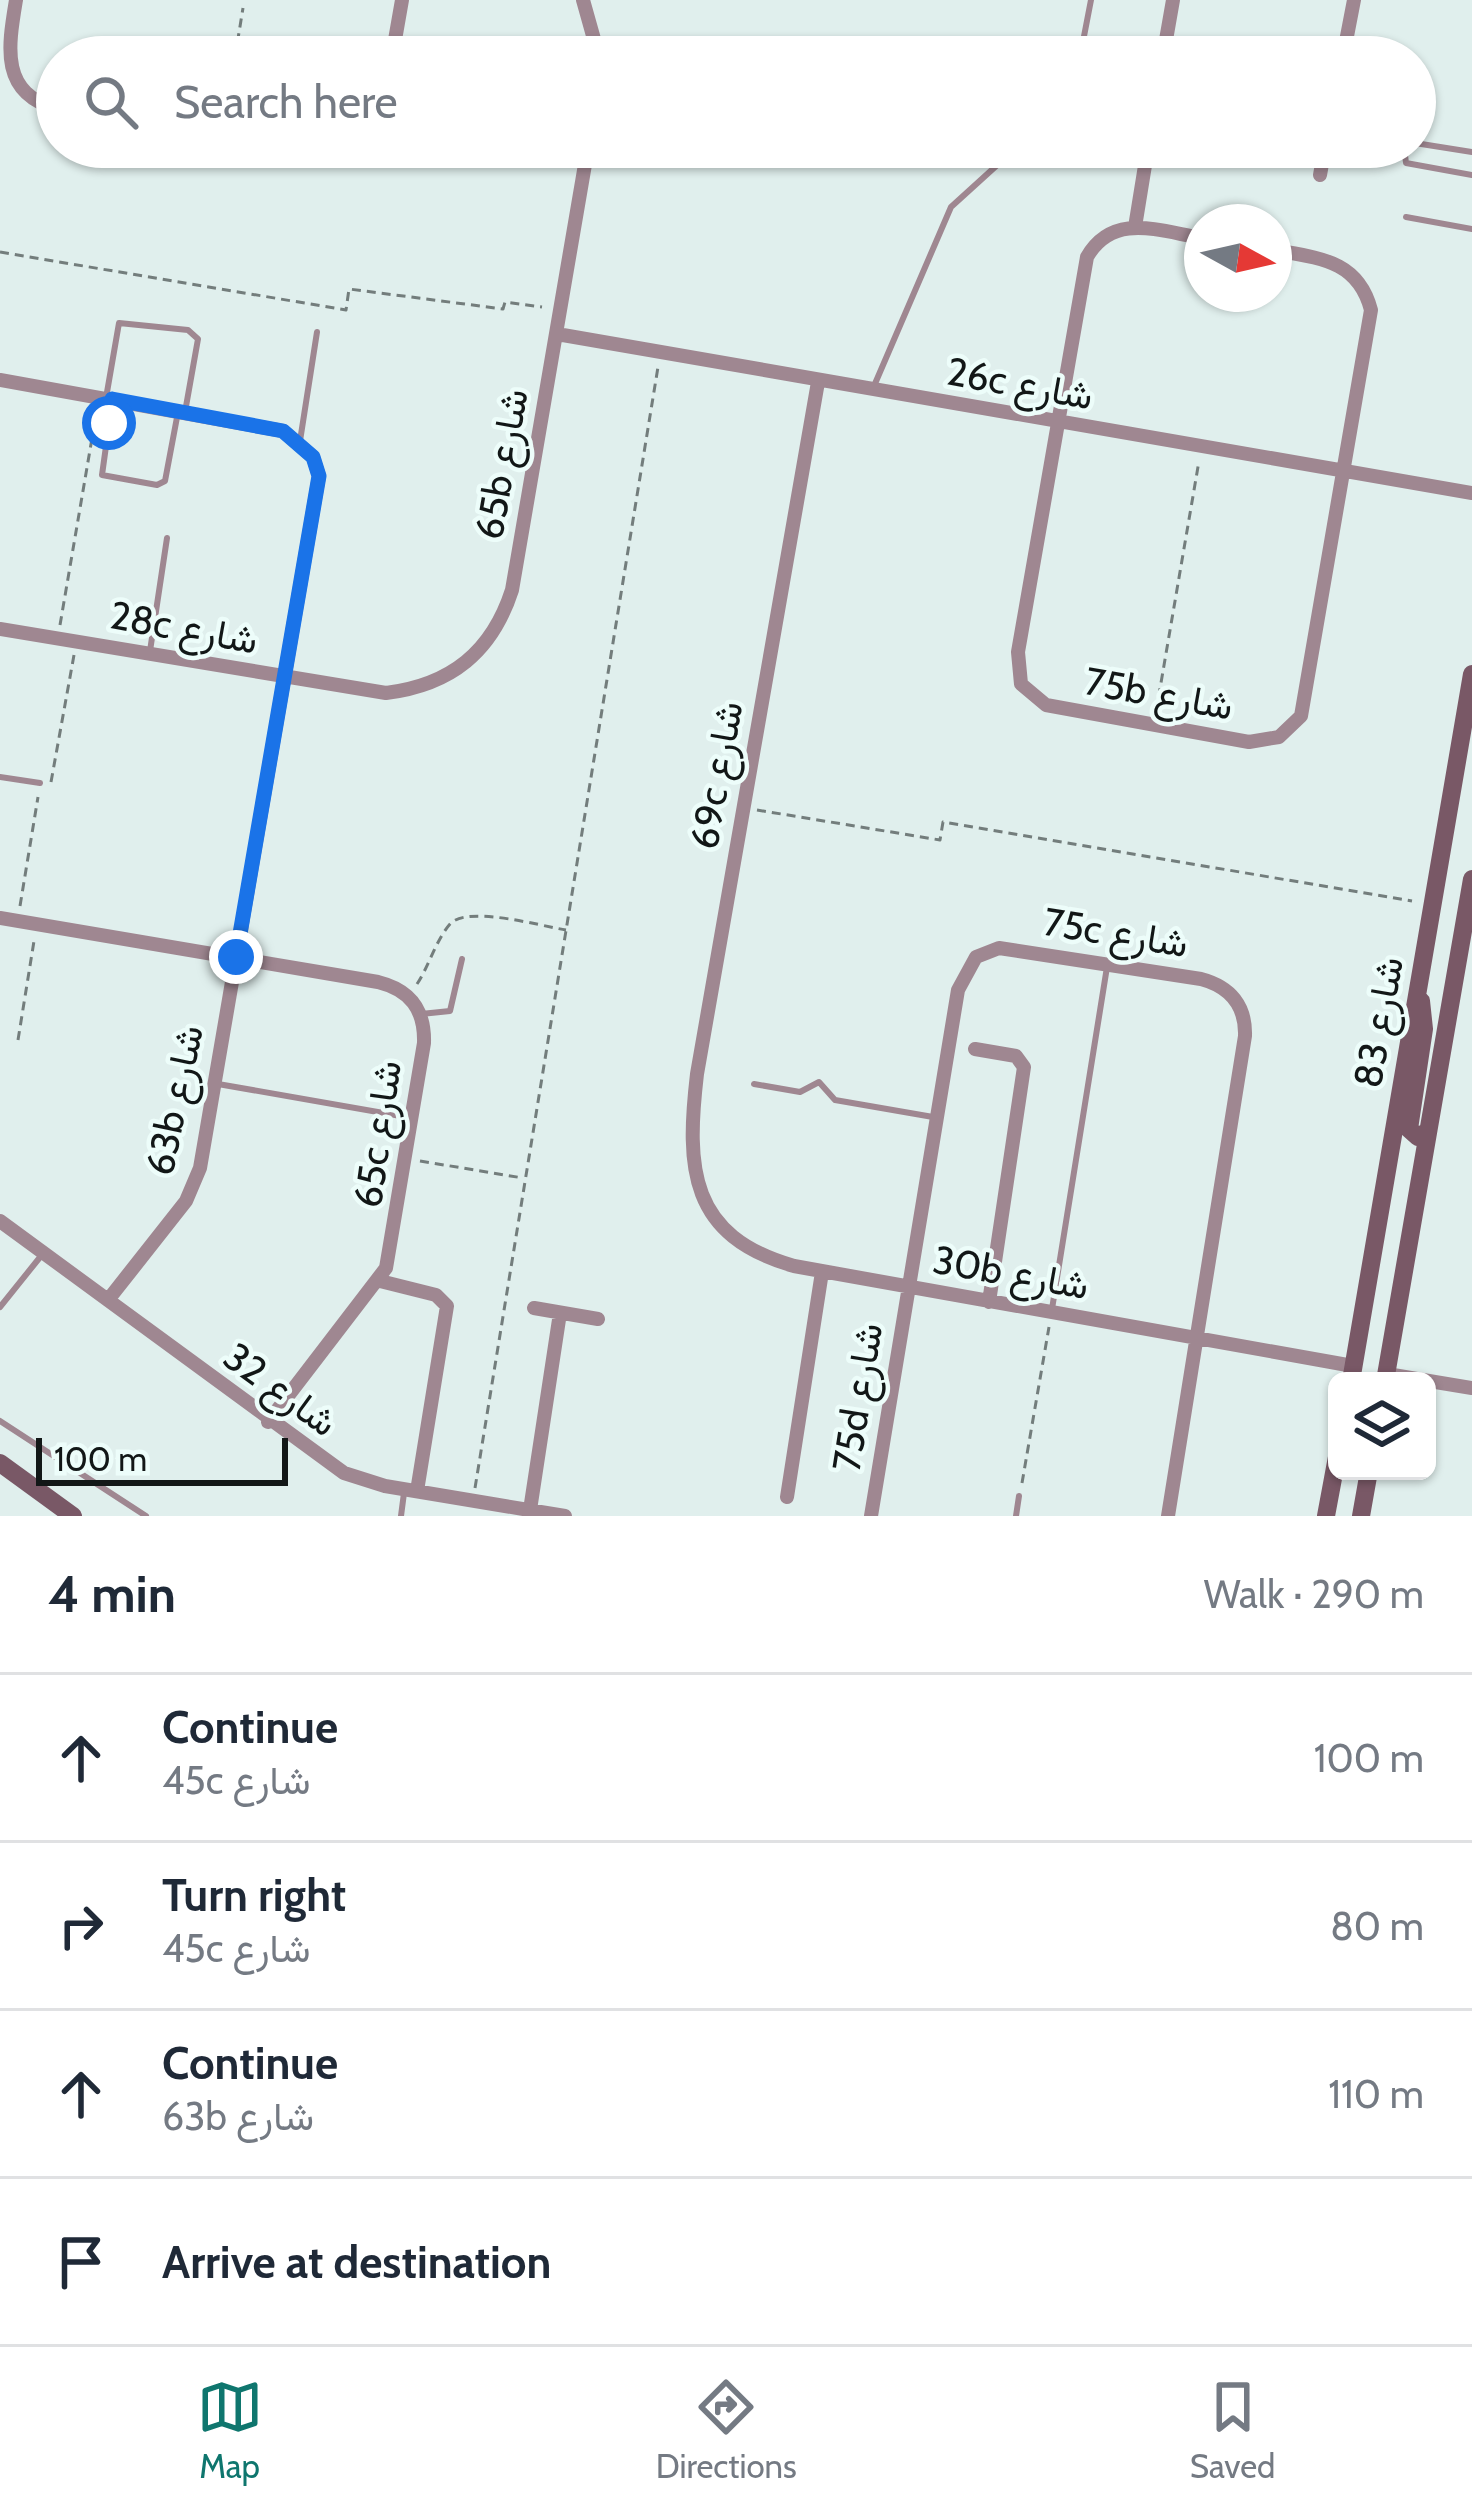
<!DOCTYPE html>
<html lang="en">
<head>
<meta charset="utf-8">
<style>
  :root { --surface:#fff; --page:#f6f6f7; --text:#1f2937; --muted:#747a83; --line:#e0e1e3; --accent:#0f766e }
  body { margin:0; font-family:Cabin,Vazirmatn,sans-serif; background:var(--page); color:var(--text) }
  .controls { position:absolute; right:36px; bottom:36px; display:grid; overflow:hidden; border-radius:18px; box-shadow:0 3px 9px #0004 }
  .controls button { width:108px; height:108px; display:grid; place-items:center; padding:0; border:0; border-bottom:3px solid var(--line); background:var(--surface); color:var(--text); font:60px sans-serif }
  .compass { position:absolute; left:1184px; top:204px; width:108px; height:108px; border-radius:50%; background:var(--surface); box-shadow:0 3px 9px #0004; rotate:98deg }
  .scale { position:absolute; left:36px; bottom:30px; width:252px; box-sizing:border-box; padding-left:12px; border:6px solid #121717; border-top:0; font-size:33px; line-height:42px; white-space:nowrap; color:#121717; -webkit-text-stroke:9px #edfdfa; paint-order:stroke }
  .stop { position:absolute; width:36px; height:36px; margin:-27px; border:9px solid #1a73e8; border-radius:50%; background:#fff }
  .stop.end { background:#1a73e8; border-color:#fff; box-shadow:0 3px 12px #0008 }
  .list { margin:0; padding:0; list-style:none }
  h2 { display:flex; justify-content:space-between; align-items:center; height:156px; margin:0; padding:0 48px; font-size:51px }
  h2 small { font-size:39px; font-weight:400; color:var(--muted) }
  .list li { display:grid; grid-template-columns:78px 1fr auto; gap:36px; align-items:center; box-sizing:border-box; height:168px; padding:0 48px; border-top:3px solid var(--line) }
  .list b { display:block; font-size:45px; white-space:nowrap }
  .list p { margin:0; font-size:39px; white-space:nowrap; color:var(--muted) }
  .list em { font-size:39px; font-style:normal; color:var(--muted) }
  .icon { flex:none; width:66px; height:66px; fill:none; stroke:currentColor; stroke-width:2; stroke-linecap:round; stroke-linejoin:round }
  .map { position:relative; flex:none; width:1472px; height:1516px; overflow:hidden }
  .search { position:absolute; background:var(--surface); box-shadow:0 3px 9px #0004; left:36px; right:36px; top:36px; height:132px; display:flex; align-items:center; gap:30px; box-sizing:border-box; padding:0 42px; border-radius:66px; color:var(--muted); font-size:45px }
  .sheet { height:828px; background:var(--surface) }
  nav { display:flex; justify-content:space-around; align-items:center; box-sizing:border-box; height:168px; border-top:3px solid var(--line); background:var(--surface); font-size:33px; color:var(--muted) }
  nav a { display:grid; justify-items:center; gap:6px }
  nav .on { color:var(--accent) }
  .map>svg:first-child { display:block }
  .lines { fill:none; stroke-linecap:round; stroke-linejoin:round }
  .path { stroke:#737d7c; stroke-width:3; stroke-dasharray:9 6; stroke-linecap:butt }
  .lane { stroke:#9f8791; stroke-width:6 }
  .street { stroke:#9f8791; stroke-width:14 }
  .secondary { stroke:#795866; stroke-width:18 }
  .route { stroke:#1a73e8; stroke-width:15 }
  .labels { text-anchor:middle; dominant-baseline:central; stroke-width:9; stroke-linejoin:round; paint-order:stroke }
  .street-label { font-size:39px; fill:#121717; stroke:#edfdfa }
</style>
</head>
<body>
<div class="map">
<svg width="1472" height="1516" viewBox="0 0 1472 1516">
  <rect width="100%" height="100%" fill="#e0efed"/>
  <g class="lines">
    <path class="path" d="M 235,57 L 243,8
      M 0,252 L 346,310 L 349,289 L 503,309 L 505,302 L 542,307
      M 60,625 L 96,415
      M 1156,712 L 1199,461
      M 51,782 L 74,655
      M 757,810 L 940,840 L 943,822 L 1412,901
      M 20,906 L 38,797
      M 417,984 C 429,966 436,940 450,924 C 467,905 541,926 566,930
      M 18,1040 L 34,941
      M 420,1161 L 523,1178
      M 1022,1483 L 1049,1327
      M 475,1488 L 658,367"/>
    <path class="lane" d="M 1080,57 L 1091,0
      M 1415,143 L 1472,152
      M 1404,147 L 1406,163 L 1472,175
      M 1406,217 L 1472,229
      M 874,386 L 951,207 L 1017,147
      M 106,398 L 119,323 L 188,330 L 198,339 L 185,412
      M 112,403 L 102,475 L 157,485 L 165,481 L 178,412
      M 300,441 L 317,332
      M 150,651 L 167,538
      M 0,777 L 40,783
      M 421,1014 L 450,1011 L 462,959
      M 218,1084 L 412,1118
      M 754,1084 L 800,1092 L 819,1082 L 835,1100 L 933,1117
      M 0,1307 L 41,1256
      M 1052,1309 L 1107,967
      M 0,1421 L 146,1516
      M 401,1516 L 404,1493
      M 1016,1516 L 1019,1496"/>
    <path class="street" d="M 16,0 C 8,48 0,93 57,109
      M 583,0 L 599,57
      M 392,57 L 402,0
      M 1163,57 L 1173,0
      M 1343,57 L 1354,0
      M 284,147 L 337,155 L 362,147
      M 1320,175 L 1325,147
      M 1135,227 L 1148,147
      M 1202,238 C 1159,231 1113,212 1087,257 L 1018,652 L 1021,684 L 1046,705 L 1249,742 L 1279,737 L 1301,716 L 1371,310 C 1358,260 1319,258 1274,250
      M 557,334 L 1472,493
      M 0,380 L 283,431 L 313,457 L 319,476 L 200,1168 L 186,1201 L 108,1300
      M 818,382 L 697,1074 C 686,1168 689,1236 794,1266 L 1353,1366
      M 0,629 L 386,693 C 451,685 492,652 512,590 L 588,147
      M 0,918 L 378,982 C 410,990 425,1009 424,1043 L 386,1268 L 268,1422
      M 975,1049 L 1016,1056 L 1024,1067 L 989,1302
      M 0,1221 L 344,1473 L 385,1486 L 565,1516
      M 380,1281 L 436,1295 L 447,1306 L 417,1491
      M 534,1308 L 598,1319
      M 1387,1374 L 1472,1388
      M 787,1497 L 822,1272
      M 530,1510 L 560,1313
      M 871,1516 L 958,990 L 976,957 L 999,948 L 1201,979 C 1231,987 1246,1006 1245,1036 L 1168,1516"/>
    <path class="secondary" d="M 1421,1001 L 1424,1029 L 1409,1129 L 1418,1137 L 1428,1131
      M 1351,1381 L 1472,674
      M 1385,1381 L 1472,879
      M 0,1463 L 73,1516
      M 1326,1516 L 1337,1457
      M 1361,1516 L 1369,1471"/>
  </g>
  <g class="lines">
    <path class="route" d="M 109,423 L 112,399 L 283,431 L 313,457 L 319,476 L 236,957"/>
  </g>
  <g class="labels">
    <g class="street-label">
      <text transform="translate(1020 383) rotate(10)">26c شارع</text>
      <text transform="translate(501 464) rotate(-80)">65b شارع</text>
      <text transform="translate(184 627) rotate(10)">28c شارع</text>
      <text transform="translate(1159 693) rotate(10)">75b شارع</text>
      <text transform="translate(716 775) rotate(-80)">69c شارع</text>
      <text transform="translate(1116 932) rotate(9)">75c شارع</text>
      <text transform="translate(1378 1022) rotate(-80)">شارع 83</text>
      <text transform="translate(174 1100) rotate(-78)">63b شارع</text>
      <text transform="translate(377 1134) rotate(-82)">65c شارع</text>
      <text transform="translate(1011 1272) rotate(10)">30b شارع</text>
      <text transform="translate(281 1389) rotate(36)">شارع 32</text>
      <text transform="translate(857 1397) rotate(-81)">75d شارع</text>
    </g>
  </g>
</svg>
<div class="controls">
<button><svg class="icon" aria-label="layers" viewBox="0 0 24 24"><path d="M12 4l9 5-9 5-9-5zM3 14l9 5 9-5"/></svg></button>
</div>
<svg class="compass" viewBox="-18 -18 36 36"><path d="M0-13l5 13h-10z" fill="#e53935"/><path d="M0 13l5-13h-10z" fill="#747a83"/></svg>
<div class="scale">100 m</div>
<div class="stop" style="left:109px;top:423px"></div>
<div class="stop end" style="left:236px;top:957px"></div>
<div class="search"><svg class="icon" aria-label="search" viewBox="0 0 24 24"><circle cx="10" cy="10" r="6"/><path d="M15 15l6 6"/></svg>Search here</div>
</div>
<section class="sheet">
<h2>4 min<small>Walk · 290 m</small></h2>
<ul class="list">
<li><svg class="icon" aria-label="ahead" viewBox="0 0 24 24"><path d="M12 20V5M6 11l6-6 6 6"/></svg><div><b>Continue</b><p>45c شارع</p></div><em>100 m</em></li>
<li><svg class="icon" aria-label="right" viewBox="0 0 24 24"><path d="M7 20v-9h11M14 6l5 5-5 5"/></svg><div><b>Turn right</b><p>45c شارع</p></div><em>80 m</em></li>
<li><svg class="icon" aria-label="ahead" viewBox="0 0 24 24"><path d="M12 20V5M6 11l6-6 6 6"/></svg><div><b>Continue</b><p>63b شارع</p></div><em>110 m</em></li>
<li><svg class="icon" aria-label="arrive" viewBox="0 0 24 24"><path d="M6 21V4h12l-3 4 3 4H6"/></svg><div><b>Arrive at destination</b></div></li>
</ul>
</section>
<nav>
<a class="on"><svg class="icon" aria-label="map" viewBox="0 0 24 24"><path d="M3 6l6-2 6 2 6-2v14l-6 2-6-2-6 2zM9 4v14M15 6v14"/></svg>Map</a>
<a><svg class="icon" aria-label="directions" viewBox="0 0 24 24"><path d="M12 3l9 9-9 9-9-9zM9 14v-3h6M13 9l2 2-2 2"/></svg>Directions</a>
<a><svg class="icon" aria-label="saved" viewBox="0 0 24 24"><path d="M7 4h10v16l-5-4-5 4z"/></svg>Saved</a>
</nav>
</body>
</html>
